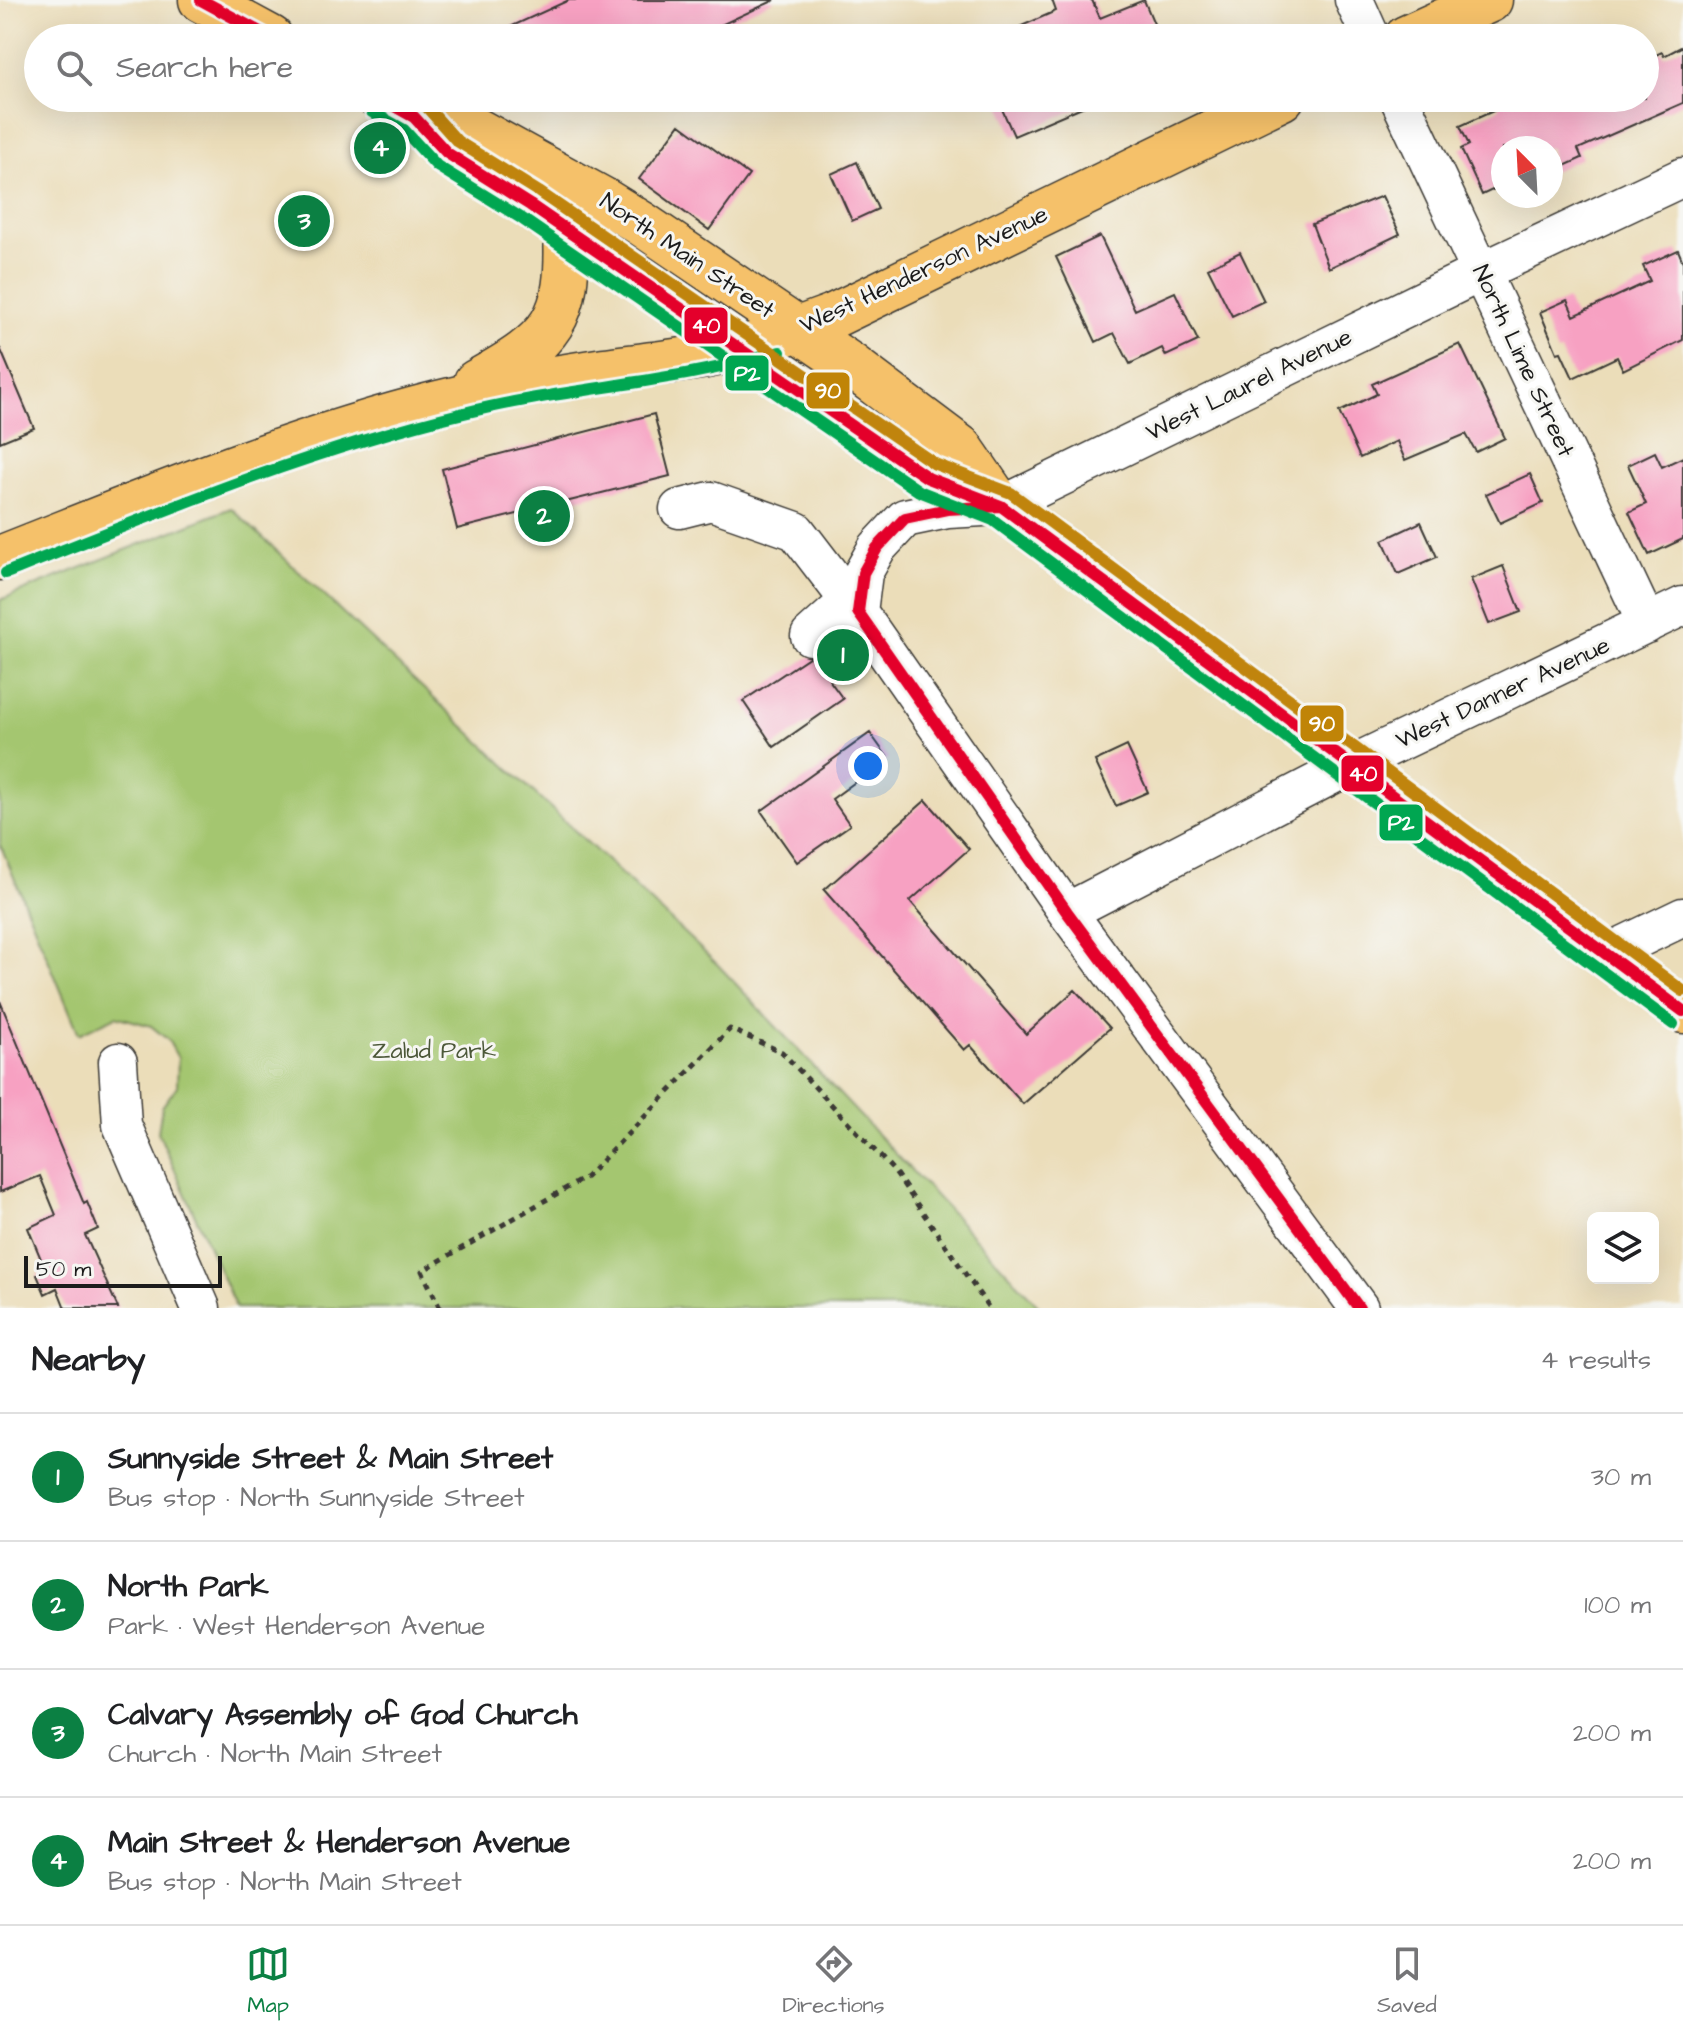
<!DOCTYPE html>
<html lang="en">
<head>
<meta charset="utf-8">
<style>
  :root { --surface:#fff; --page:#f6f6f6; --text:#202124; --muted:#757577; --line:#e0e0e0; --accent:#0b8043 }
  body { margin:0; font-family:"Architects Daughter",sans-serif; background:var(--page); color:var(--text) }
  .controls { position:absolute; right:24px; bottom:24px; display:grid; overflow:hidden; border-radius:12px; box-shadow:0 8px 32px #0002 }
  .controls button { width:72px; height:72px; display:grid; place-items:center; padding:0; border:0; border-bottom:2px solid var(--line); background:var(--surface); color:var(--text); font:40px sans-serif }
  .compass { position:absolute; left:1491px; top:136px; width:72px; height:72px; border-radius:50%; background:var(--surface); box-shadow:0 8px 32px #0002; rotate:336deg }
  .scale { position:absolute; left:24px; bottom:20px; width:198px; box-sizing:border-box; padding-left:8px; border:4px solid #1c1c1c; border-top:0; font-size:22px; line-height:28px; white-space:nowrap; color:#1c1c1c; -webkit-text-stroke:6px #f6f6f2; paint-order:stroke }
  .you { position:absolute; left:868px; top:766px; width:28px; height:28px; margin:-20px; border:6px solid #fff; border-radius:50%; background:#1a73e8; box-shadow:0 0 0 12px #1a73e833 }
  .badge { display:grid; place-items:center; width:52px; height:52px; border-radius:50%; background:var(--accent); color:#fff; font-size:26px; font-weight:700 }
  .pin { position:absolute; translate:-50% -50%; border:4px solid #fff; box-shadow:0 2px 8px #0006 }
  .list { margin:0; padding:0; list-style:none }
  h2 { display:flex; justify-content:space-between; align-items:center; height:104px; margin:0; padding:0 32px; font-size:34px }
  h2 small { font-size:26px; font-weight:400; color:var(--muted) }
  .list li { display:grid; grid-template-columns:52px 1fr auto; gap:24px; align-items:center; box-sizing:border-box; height:128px; padding:0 32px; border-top:2px solid var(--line) }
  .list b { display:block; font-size:30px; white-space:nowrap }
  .list p { margin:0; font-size:26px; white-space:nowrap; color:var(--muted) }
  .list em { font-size:26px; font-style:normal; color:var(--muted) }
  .icon { flex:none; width:44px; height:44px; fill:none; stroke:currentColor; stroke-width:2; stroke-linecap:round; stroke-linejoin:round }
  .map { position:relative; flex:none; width:1683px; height:1308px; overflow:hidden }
  .search { position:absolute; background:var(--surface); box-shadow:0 8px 32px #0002; left:24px; right:24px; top:24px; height:88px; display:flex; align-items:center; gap:20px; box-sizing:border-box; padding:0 28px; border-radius:44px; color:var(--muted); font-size:30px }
  .sheet { height:616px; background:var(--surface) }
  nav { display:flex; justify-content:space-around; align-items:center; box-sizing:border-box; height:112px; border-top:2px solid var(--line); background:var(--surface); font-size:22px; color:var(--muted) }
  nav a { display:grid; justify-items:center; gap:4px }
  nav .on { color:var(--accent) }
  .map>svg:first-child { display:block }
  .green { fill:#a4c670; stroke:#607146; stroke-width:2 }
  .building { fill:#f7a1c2 }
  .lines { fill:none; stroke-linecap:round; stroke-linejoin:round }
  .minor-casing { stroke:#3b3934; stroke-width:41 }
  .major-casing { stroke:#3b3934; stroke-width:47 }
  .path { stroke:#3b3934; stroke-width:5; stroke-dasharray:6 6; stroke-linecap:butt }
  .minor { stroke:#fff; stroke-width:38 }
  .major { stroke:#f5c16b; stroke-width:44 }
  .bus-1-casing { stroke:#f6f6f2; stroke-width:18 }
  .bus-2-casing { stroke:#f6f6f2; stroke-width:18 }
  .bus-3-casing { stroke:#f6f6f2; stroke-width:18 }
  .bus-1 { stroke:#e4002b; stroke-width:12 }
  .bus-2 { stroke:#00a651; stroke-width:12 }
  .bus-3 { stroke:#c08407; stroke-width:12 }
  .labels { text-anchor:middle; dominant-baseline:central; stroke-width:6; stroke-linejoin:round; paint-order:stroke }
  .street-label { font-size:24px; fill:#1c1c1c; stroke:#f6f6f2 }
  .park-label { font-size:24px; fill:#4c5839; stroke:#f6f6f2 }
  .line-badge { stroke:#f6f6f2; stroke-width:3 }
  .badge-label { font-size:22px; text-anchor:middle; font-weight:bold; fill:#fff }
</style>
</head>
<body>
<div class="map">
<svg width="1683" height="1308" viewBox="0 0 1683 1308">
  <rect width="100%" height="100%" fill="#f6f6f2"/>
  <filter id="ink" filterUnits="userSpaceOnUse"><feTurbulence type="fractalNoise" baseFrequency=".0125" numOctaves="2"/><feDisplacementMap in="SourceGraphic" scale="16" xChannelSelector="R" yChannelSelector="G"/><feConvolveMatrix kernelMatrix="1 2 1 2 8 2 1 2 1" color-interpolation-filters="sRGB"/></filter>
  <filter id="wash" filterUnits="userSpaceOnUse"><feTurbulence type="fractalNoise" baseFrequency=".006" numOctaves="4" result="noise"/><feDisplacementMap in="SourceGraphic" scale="32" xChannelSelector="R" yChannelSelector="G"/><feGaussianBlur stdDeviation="1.8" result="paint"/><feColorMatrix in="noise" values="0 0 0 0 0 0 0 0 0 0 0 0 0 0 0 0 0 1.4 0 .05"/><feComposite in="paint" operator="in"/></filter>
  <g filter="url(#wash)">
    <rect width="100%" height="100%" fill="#ebddb9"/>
    <path class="green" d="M 231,508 L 718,965 L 1041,1308 L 236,1308 L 158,1132 L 162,1107 L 177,1086 L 178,1058 L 168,1040 L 151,1026 L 116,1016 L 79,1034 L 0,844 L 0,600 Z"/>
    <g id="blocks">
      <path class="building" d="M 569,0 L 775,0 L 693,38 L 486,38 Z
        M 1052,0 L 1092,0 L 1100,18 L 1144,0 L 1160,38 L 994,38 L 1056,11 Z
        M 1683,46 L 1683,103 L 1578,149 L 1582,158 L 1551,172 L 1551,148 L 1503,148 L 1503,185 L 1482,195 L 1461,149 L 1469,145 L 1460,126 L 1500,108 L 1495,98 L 1645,98 L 1645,60 L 1662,52 L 1664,56 Z
        M 997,98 L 1103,98 L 1014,136 Z
        M 680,124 L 749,175 L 709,230 L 639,179 Z
        M 857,162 L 878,209 L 852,221 L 831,174 Z
        M 1382,196 L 1400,234 L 1329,268 L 1312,224 Z
        M 1100,236 L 1135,310 L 1175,292 L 1198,341 L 1166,356 L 1162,348 L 1130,364 L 1114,333 L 1096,342 L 1056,257 Z
        M 1678,250 L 1683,262 L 1683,340 L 1623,370 L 1617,357 L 1573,378 L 1561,352 L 1557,353 L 1540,312 L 1567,300 L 1574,316 L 1650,281 L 1643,266 Z
        M 1240,252 L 1264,301 L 1232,316 L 1208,268 Z
        M 1460,344 L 1505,438 L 1476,452 L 1466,434 L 1405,460 L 1397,441 L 1360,458 L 1339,412 L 1377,394 L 1372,384 Z
        M 0,348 L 34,428 L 0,442 Z
        M 654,414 L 670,476 L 457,529 L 442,469 Z
        M 1655,452 L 1662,467 L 1683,457 L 1683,539 L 1649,555 L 1629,512 L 1646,504 L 1628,465 Z
        M 1530,474 L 1543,503 L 1500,523 L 1486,494 Z
        M 1421,522 L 1437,557 L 1398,574 L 1383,540 Z
        M 1503,566 L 1521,612 L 1489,624 L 1471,579 Z
        M 832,646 L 848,669 L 830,681 L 843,699 L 774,747 L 743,701 L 809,657 L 824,653 Z
        M 870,733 L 888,758 L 832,799 L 850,825 L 797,862 L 761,811 Z
        M 1127,746 L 1148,792 L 1116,806 L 1095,761 Z
        M 926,800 L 969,849 L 910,901 L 1026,1034 L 1075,990 L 1110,1028 L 1023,1104 L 970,1045 L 964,1050 L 824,890 Z
        M 0,1001 L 84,1204 L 87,1202 L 98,1229 L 85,1235 L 118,1308 L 65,1308 L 57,1288 L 45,1294 L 37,1275 L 46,1271 L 28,1228 L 56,1215 L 40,1176 L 0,1192 Z"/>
    </g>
  </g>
  <g filter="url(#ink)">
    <use href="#blocks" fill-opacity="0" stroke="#3b3934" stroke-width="2"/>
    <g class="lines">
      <g class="minor-casing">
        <path id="minor" d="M 1354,0 L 1371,38
          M 1399,98 L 1647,624
          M 679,509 L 711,501 L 796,531 L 858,612 L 1067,912 L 1359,1308
          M 858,612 L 863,573 L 877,548 L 905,518 L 948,509 L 1001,506 L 1481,272 L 1683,177
          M 810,636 L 849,601
          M 1067,912 L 1351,765 L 1683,606
          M 1606,954 L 1683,917
          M 118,1062 L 122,1125 L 201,1308"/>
      </g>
      <g class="major-casing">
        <path id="major" d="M 201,0 L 271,38
          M 1406,38 L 1490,0
          M 380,98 L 414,117 L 447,153 L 530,205 L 928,478 L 1001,506 L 1683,1011
          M 414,117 L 467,125 L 600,198 L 642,224 L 852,366 L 961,448 L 1001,506
          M 476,382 C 553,339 570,321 566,230
          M 0,558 C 145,501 287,441 438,403 C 493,389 549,378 604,370 C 650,364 697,360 742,348 C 773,339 803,327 833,316 L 1282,98"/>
      </g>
      <path class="path" d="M 440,1308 L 422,1271 L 586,1177 L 730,1029 L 782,1052 L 894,1171 L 989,1308"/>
      <use href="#minor" class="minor"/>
      <use href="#major" class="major"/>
      <g class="bus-1-casing">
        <path id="bus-1" d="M 201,0 L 271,38
          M 380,98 L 414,117 L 447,153 L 530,205 L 928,478 L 1001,506 L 1683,1011
          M 1001,506 L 948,509 L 905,518 L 877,548 L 863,573 L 858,612 L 1067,912 L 1359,1308"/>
      </g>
      <g class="bus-2-casing">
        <path id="bus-2" d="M 372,112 L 404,130 L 437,166 L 521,218 L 919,491 L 993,520 L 1673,1024
          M 6,573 C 157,513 306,451 464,413 C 568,387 677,383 780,352"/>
      </g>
      <g class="bus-3-casing">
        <path id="bus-3" d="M 413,98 L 425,105 L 457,141 L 539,192 L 935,464 L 1011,493 L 1683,991"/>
      </g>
      <use href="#bus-1" class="bus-1"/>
      <use href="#bus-2" class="bus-2"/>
      <use href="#bus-3" class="bus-3"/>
    </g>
  </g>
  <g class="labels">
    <g class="street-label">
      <text transform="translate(687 256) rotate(34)">North Main Street</text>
      <text transform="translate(924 270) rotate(-25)">West Henderson Avenue</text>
      <text transform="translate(1523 361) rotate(65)">North Lime Street</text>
      <text transform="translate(1249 385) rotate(-26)">West Laurel Avenue</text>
      <text transform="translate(1503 693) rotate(-25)">West Danner Avenue</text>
    </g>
    <g class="park-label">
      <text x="434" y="1051">Zalud Park</text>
    </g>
  </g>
  <g class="line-badge">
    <rect x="683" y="306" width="46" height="39" rx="8" fill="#e4002b"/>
    <rect x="724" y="354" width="46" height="38" rx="8" fill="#00a651"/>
    <rect x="805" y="371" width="46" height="39" rx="8" fill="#c08407"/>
    <rect x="1299" y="704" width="46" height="39" rx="8" fill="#c08407"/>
    <rect x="1340" y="754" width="45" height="39" rx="8" fill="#e4002b"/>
    <rect x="1378" y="803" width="46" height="39" rx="8" fill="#00a651"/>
  </g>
  <g class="badge-label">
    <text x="706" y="333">40</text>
    <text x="747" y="381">P2</text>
    <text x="828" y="398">90</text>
    <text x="1322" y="731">90</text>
    <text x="1363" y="781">40</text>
    <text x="1401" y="830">P2</text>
  </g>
</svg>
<div class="controls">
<button><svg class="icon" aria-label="layers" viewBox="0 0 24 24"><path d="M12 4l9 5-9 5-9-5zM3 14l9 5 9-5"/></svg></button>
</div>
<svg class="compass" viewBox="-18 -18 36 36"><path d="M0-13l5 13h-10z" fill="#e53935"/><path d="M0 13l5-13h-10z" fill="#757577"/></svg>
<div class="scale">50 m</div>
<div class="you"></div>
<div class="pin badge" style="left:843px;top:655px">1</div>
<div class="pin badge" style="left:544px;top:516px">2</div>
<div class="pin badge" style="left:304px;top:221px">3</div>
<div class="pin badge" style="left:380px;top:148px">4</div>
<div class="search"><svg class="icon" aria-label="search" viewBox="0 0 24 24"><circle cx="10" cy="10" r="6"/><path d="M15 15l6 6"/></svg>Search here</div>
</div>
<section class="sheet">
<h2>Nearby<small>4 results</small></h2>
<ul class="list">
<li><span class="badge">1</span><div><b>Sunnyside Street &amp; Main Street</b><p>Bus stop · North Sunnyside Street</p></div><em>30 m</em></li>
<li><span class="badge">2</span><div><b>North Park</b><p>Park · West Henderson Avenue</p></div><em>100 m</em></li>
<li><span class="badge">3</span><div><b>Calvary Assembly of God Church</b><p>Church · North Main Street</p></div><em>200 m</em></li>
<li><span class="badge">4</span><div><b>Main Street &amp; Henderson Avenue</b><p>Bus stop · North Main Street</p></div><em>200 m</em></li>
</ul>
</section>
<nav>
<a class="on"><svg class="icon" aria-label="map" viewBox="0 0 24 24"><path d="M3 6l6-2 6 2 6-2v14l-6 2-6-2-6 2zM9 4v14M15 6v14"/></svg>Map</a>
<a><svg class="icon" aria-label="directions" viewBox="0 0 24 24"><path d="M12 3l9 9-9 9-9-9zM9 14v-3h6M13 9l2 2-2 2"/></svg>Directions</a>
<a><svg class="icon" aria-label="saved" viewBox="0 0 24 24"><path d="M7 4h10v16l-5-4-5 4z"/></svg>Saved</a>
</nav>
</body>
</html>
